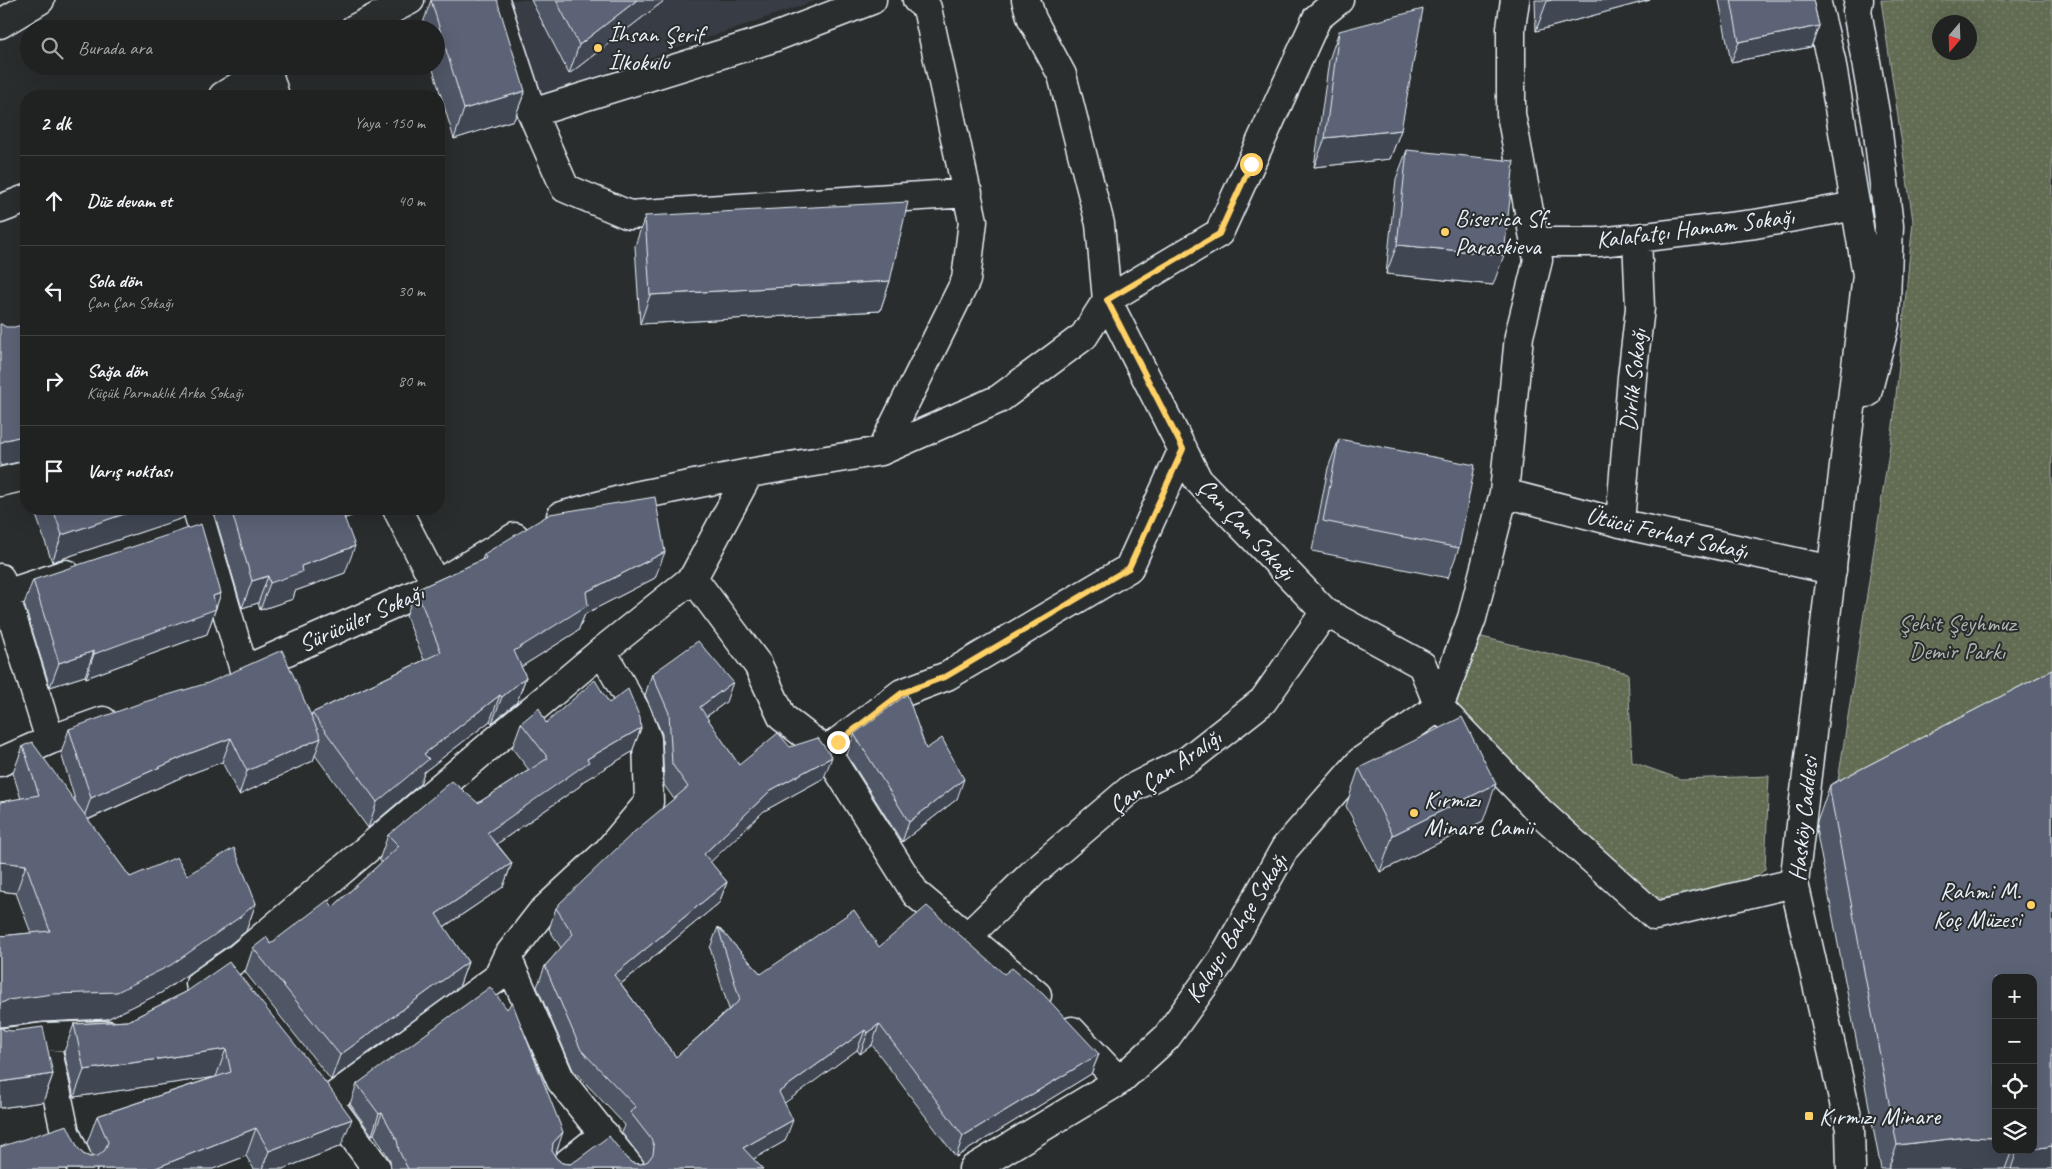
<!DOCTYPE html>
<html lang="tr">
<head>
<meta charset="utf-8">
<style>
  :root { --surface:#202222; --page:#2d2f2f; --text:#f1f3f6; --muted:#a2a4a5; --line:#3d3f40 }
  body { margin:0; font-family:Caveat,sans-serif; background:var(--page); color:var(--text) }
  .controls { position:absolute; right:15px; bottom:15px; display:grid; overflow:hidden; border-radius:10px; box-shadow:0 5px 20px #0002 }
  .controls button { width:45px; height:45px; display:grid; place-items:center; padding:0; border:0; border-bottom:1px solid var(--line); background:var(--surface); color:var(--text); font:25px sans-serif }
  .compass { position:absolute; left:1932px; top:15px; width:45px; height:45px; border-radius:50%; background:var(--surface); box-shadow:0 5px 20px #0002; rotate:199deg }
  .stop { position:absolute; width:15px; height:15px; margin:-11px; border:4px solid #ffd166; border-radius:50%; background:#fff }
  .stop.end { background:#ffd166; border-color:#fff; box-shadow:0 1px 5px #0008 }
  .list { margin:0; padding:0; list-style:none }
  h2 { display:flex; justify-content:space-between; align-items:center; height:65px; margin:0; padding:0 20px; font-size:21px }
  h2 small { font-size:16px; font-weight:400; color:var(--muted) }
  .list li { display:grid; grid-template-columns:32px 1fr auto; gap:15px; align-items:center; box-sizing:border-box; height:90px; padding:0 20px; border-top:1px solid var(--line) }
  .list b { display:block; font-size:19px; white-space:nowrap }
  .list p { margin:0; font-size:16px; white-space:nowrap; color:var(--muted) }
  .list em { font-size:16px; font-style:normal; color:var(--muted) }
  .icon { flex:none; width:28px; height:28px; fill:none; stroke:currentColor; stroke-width:2; stroke-linecap:round; stroke-linejoin:round }
  .map { position:relative; flex:none; width:2052px; height:1169px; overflow:hidden }
  .search { position:absolute; background:var(--surface); box-shadow:0 5px 20px #0002; left:20px; top:20px; width:425px; height:55px; display:flex; align-items:center; gap:12px; box-sizing:border-box; padding:0 18px; border-radius:28px; color:var(--muted); font-size:19px }
  .panel { position:absolute; background:var(--surface); box-shadow:0 5px 20px #0002; left:20px; top:90px; width:425px; height:425px; border-radius:20px }
  .map>svg:first-child { display:block }
  .built { fill:#393e44 }
  .grass { fill:url(#grass-dots); stroke:#a5aea6; fill-rule:evenodd }
  .lines { fill:none; stroke-linecap:round; stroke-linejoin:round }
  .minor-casing { stroke:#e8f1f8; stroke-width:31 }
  .primary-casing { stroke:#e8f1f8; stroke-width:31 }
  .minor { stroke:#2a2d2e; stroke-width:28 }
  .primary { stroke:#2a2d2e; stroke-width:28 }
  .wall { fill:#4f5665; stroke:#e8f1f8; fill-rule:evenodd }
  .shaded-wall { fill:#404653; stroke:#e8f1f8 }
  .building { fill:#5c6476; stroke:#e8f1f8 }
  .route { stroke:#ffd166; stroke-width:6 }
  .poi-dot { fill:#ffd166; stroke:#2a2d2e; stroke-width:2 }
  .labels { text-anchor:middle; dominant-baseline:central; stroke-width:4; stroke-linejoin:round; paint-order:stroke }
  .poi-label { font-size:24px; fill:#e8f1f8; stroke:#2a2d2e; text-anchor:start }
  .street-label { font-size:24px; fill:#e8f1f8; stroke:#2a2d2e }
  .park-label { font-size:24px; fill:#acb5ae; stroke:#2a2d2e }
</style>
</head>
<body>
<div class="map">
<svg width="2052" height="1169" viewBox="0 0 2052 1169">
  <defs>
    <pattern id="grass-dots" width="8" height="8" patternUnits="userSpaceOnUse" patternTransform="scale(1.25)"><rect width="8" height="8" fill="#626c53"/><path d="M2 2h.1M6 6h.1" fill="none" stroke="#78816c" stroke-width="1.8" stroke-linecap="round"/></pattern>
  </defs>
  <rect width="100%" height="100%" fill="#2a2d2e"/>
  <filter id="ink" filterUnits="userSpaceOnUse"><feTurbulence type="fractalNoise" baseFrequency=".02" numOctaves="2"/><feDisplacementMap in="SourceGraphic" scale="10" xChannelSelector="R" yChannelSelector="G"/><feConvolveMatrix kernelMatrix="1 2 1 2 8 2 1 2 1" color-interpolation-filters="sRGB"/></filter>
  <g filter="url(#ink)">
    <path class="built" d="M 504,0 L 817,0 L 535,97 Z"/>
    <path class="grass" d="M 1881,0 L 2052,0 L 2052,700 L 1833,813 L 1893,426 L 1913,221 ZM 1940,22 L 1970,22 L 1970,52 L 1940,52 Z
      M 1478,636 L 1628,673 L 1632,762 L 1680,779 L 1769,776 L 1765,869 L 1743,890 L 1665,899 L 1643,893 L 1455,708 Z"/>
    <g class="lines">
      <g class="minor-casing">
        <path id="minor" d="M 495,0 L 532,113 L 565,188 L 629,215 L 968,193
          M 1515,0 L 1511,28 L 1511,114 L 1538,260 L 1519,336 L 1504,493 L 1472,618 L 1439,707 L 1541,813 L 1655,916 L 1794,883
          M 0,24 L 40,0
          M 354,29 L 410,0
          M 267,69 L 275,96
          M 223,96 L 272,66
          M 532,113 L 770,39 L 872,0
          M 0,209 L 26,199
          M 1534,242 L 1599,242 L 1637,238 L 1755,224 L 1856,206
          M 881,451 L 966,280 L 973,221 L 927,8 L 917,0
          M 0,482 L 26,476
          M 1504,493 L 1636,527 L 1832,570
          M 197,509 L 244,670
          M 397,509 L 436,585
          M 561,516 L 635,496 L 749,473
          M 1620,523 L 1632,377 L 1640,308 L 1637,238
          M 0,578 L 50,740
          M 693,578 L 758,665 L 782,717 L 826,751 L 916,894 L 1037,995
          M 0,596 L 66,574
          M 249,668 L 436,585 L 515,537
          M 826,751 L 902,693 L 947,676 L 1129,568 L 1183,449
          M 0,762 L 50,740 L 103,721
          M 967,937 L 1035,871 L 1132,788 L 1188,760 L 1263,701 L 1325,612
          M 507,957 L 561,1081 L 631,1169
          M 200,984 L 239,957 L 602,651 L 693,578 L 749,473 L 881,451 L 999,399 L 1084,336 L 1107,300 L 1219,233 L 1317,18 L 1339,0
          M 1072,1031 L 1119,1081
          M 45,1037 L 65,1132 L 82,1169
          M 0,1043 L 45,1037 L 108,1035
          M 326,1099 L 377,1169
          M 328,1101 L 497,978 L 507,957 L 541,913 L 608,851 L 649,802 L 647,739 L 637,713 L 602,651
          M 560,1169 L 604,1134
          M 973,1169 L 1119,1081 L 1166,1038 L 1222,960 L 1285,848 L 1361,761 L 1439,707 L 1422,665 L 1325,612 L 1198,480 L 1107,300 L 1100,224 L 1062,75 L 1032,19 L 1026,0"/>
      </g>
      <g class="primary-casing">
        <path id="primary" d="M 1816,0 L 1831,60 L 1867,275 L 1794,883 L 1850,1129 L 1851,1169
          M 1859,0 L 1857,11 L 1877,124 L 1889,226 L 1885,324 L 1867,393"/>
      </g>
      <use href="#minor" class="minor"/>
      <use href="#primary" class="primary"/>
    </g>
    <path class="wall" d="M 431,0 L 525,91 L 514,120 L 454,139 L 432,66 L 436,66 L 436,29 L 421,29 Z
      M 531,0 L 665,0 L 569,74 Z
      M 1535,0 L 1650,0 L 1536,31 Z
      M 1719,0 L 1813,0 L 1819,26 L 1811,47 L 1731,62 Z
      M 1339,31 L 1401,130 L 1390,159 L 1314,167 L 1329,60 Z
      M 1407,150 L 1493,285 L 1386,274 L 1396,179 Z
      M 645,216 L 890,281 L 880,311 L 640,324 L 635,246 Z
      M 1339,439 L 1459,548 L 1448,578 L 1312,551 L 1328,468 Z
      M 34,509 L 187,509 L 183,518 L 52,562 Z
      M 213,509 L 373,509 L 345,518 L 345,573 L 295,591 L 293,599 L 260,610 L 258,603 L 242,608 Z
      M 484,554 L 655,578 L 585,614 L 578,631 L 521,667 L 526,677 L 517,702 L 492,723 L 490,721 L 424,772 L 420,784 L 368,828 L 315,755 L 313,761 L 239,795 L 222,762 L 182,777 L 88,820 L 130,877 L 187,875 L 256,903 L 246,931 L 229,945 L 161,993 L 107,1019 L 43,1022 L 1,1027 L 53,1074 L 43,1102 L 0,1108 L 0,936 L 31,933 L 16,893 L 0,891 L 0,802 L 21,799 L 13,773 L 23,746 L 76,803 L 61,753 L 69,729 L 311,716 L 312,713 L 424,660 L 406,616 L 416,590 L 482,560 Z
      M 33,580 L 221,593 L 207,634 L 86,678 L 85,676 L 50,687 L 24,604 Z
      M 2052,670 L 2052,1169 L 1881,1169 L 1816,829 L 1817,822 L 1830,785 ZM 1996,978 L 2033,978 L 2033,1150 L 1996,1150 Z
      M 652,674 L 726,702 L 706,717 L 739,765 L 790,747 L 824,778 L 764,811 L 710,862 L 727,882 L 719,903 L 621,984 L 676,1057 L 729,1009 L 710,948 L 718,927 L 761,974 L 879,947 L 1004,974 L 1099,1054 L 1091,1074 L 956,1157 L 872,1045 L 860,1054 L 857,1050 L 784,1103 L 785,1141 L 753,1159 L 763,1169 L 391,1169 L 390,1160 L 374,1134 L 372,1135 L 350,1104 L 357,1084 L 556,1153 L 554,1154 L 556,1158 L 562,1163 L 570,1164 L 626,1158 L 632,1163 L 641,1164 L 644,1162 L 643,1160 L 622,1133 L 625,1125 L 573,1070 L 537,987 L 545,966 L 561,948 L 549,929 L 556,908 L 674,799 L 664,785 L 662,734 L 645,695 Z
      M 609,703 L 641,728 L 632,752 L 582,782 L 580,786 L 497,844 L 512,863 L 503,887 L 444,927 L 468,962 L 459,987 L 331,1080 L 245,972 L 253,948 L 270,944 L 333,907 L 382,862 L 379,860 L 388,835 L 478,803 L 529,770 L 512,748 L 521,723 L 546,723 Z
      M 854,734 L 926,749 L 957,799 L 902,842 L 847,755 Z
      M 1359,768 L 1483,821 L 1380,872 L 1346,806 Z
      M 186,992 L 341,1146 L 283,1169 L 254,1169 L 246,1156 L 213,1169 L 0,1169 L 78,1148 L 83,1154 L 90,1157 L 92,1156 L 87,1143 L 97,1116 L 215,1077 L 74,1097 L 64,1052 L 74,1024 L 128,1021 Z"/>
    <path class="shaded-wall" d="M 637,0 L 665,0 L 569,74 L 579,45 Z
      M 1553,0 L 1650,0 L 1536,31 L 1547,1 Z
      M 1819,26 L 1811,47 L 1731,62 L 1739,42 Z
      M 525,91 L 514,120 L 454,139 L 464,109 Z
      M 1401,130 L 1390,159 L 1314,167 L 1325,138 Z
      M 1397,245 L 1504,255 L 1493,285 L 1386,274 Z
      M 890,281 L 880,311 L 640,324 L 650,295 Z
      M 26,435 L 26,461 L 23,461 L 0,466 L 0,443 L 6,440 Z
      M 139,509 L 187,509 L 183,518 L 52,562 L 62,535 Z
      M 332,509 L 373,509 L 327,524 Z
      M 355,546 L 345,573 L 295,591 L 293,599 L 260,610 L 270,583 L 301,566 Z
      M 665,552 L 655,578 L 585,614 L 578,631 L 505,677 L 514,651 L 586,592 Z
      M 268,576 L 258,603 L 242,608 L 252,581 Z
      M 221,593 L 207,634 L 86,678 L 94,654 L 213,596 Z
      M 94,651 L 85,676 L 50,687 L 59,663 Z
      M 526,677 L 517,702 L 492,723 L 502,697 Z
      M 733,682 L 726,702 L 692,727 L 700,707 Z
      M 500,695 L 490,721 L 424,772 L 420,784 L 368,828 L 377,802 L 424,754 Z
      M 641,728 L 632,752 L 582,782 L 580,786 L 478,857 L 487,833 L 587,759 Z
      M 231,738 L 222,762 L 182,777 L 82,822 L 91,798 L 191,753 Z
      M 321,738 L 313,761 L 239,795 L 247,771 Z
      M 832,757 L 824,778 L 764,811 L 697,875 L 704,854 L 771,790 Z
      M 964,779 L 957,799 L 902,842 L 909,822 Z
      M 1496,784 L 1483,821 L 1380,872 L 1393,835 Z
      M 0,862 L 26,865 L 16,893 L 0,891 Z
      M 512,863 L 503,887 L 427,938 L 436,914 Z
      M 727,882 L 719,903 L 606,996 L 614,975 Z
      M 256,903 L 246,931 L 229,945 L 161,993 L 107,1019 L 43,1022 L 0,1027 L 0,1003 Z
      M 468,962 L 459,987 L 331,1080 L 340,1055 Z
      M 879,1024 L 872,1045 L 860,1054 L 868,1033 Z
      M 865,1030 L 857,1050 L 771,1113 L 779,1092 Z
      M 226,1049 L 216,1077 L 74,1097 L 84,1070 Z
      M 1099,1054 L 1091,1074 L 956,1157 L 963,1136 Z
      M 53,1074 L 43,1102 L 0,1108 L 0,1082 Z
      M 382,1113 L 374,1134 L 372,1135 L 379,1114 Z
      M 352,1119 L 341,1146 L 283,1169 L 262,1169 L 269,1151 Z
      M 793,1120 L 785,1141 L 736,1169 L 743,1148 Z
      M 256,1128 L 246,1156 L 213,1169 L 153,1169 Z
      M 563,1132 L 556,1153 L 545,1164 L 553,1143 Z
      M 1967,1137 L 1996,1138 L 1996,1150 L 2012,1150 L 2005,1169 L 1888,1169 L 1897,1145 Z
      M 2052,1146 L 2052,1169 L 2011,1169 L 2017,1151 L 2033,1150 L 2033,1149 Z"/>
    <path class="building" d="M 431,0 L 497,0 L 525,91 L 464,109 Z
      M 556,0 L 637,0 L 579,45 Z
      M 1731,0 L 1813,0 L 1819,26 L 1739,42 Z
      M 1423,9 L 1401,130 L 1325,138 L 1339,31 Z
      M 1407,150 L 1514,161 L 1504,255 L 1397,245 Z
      M 908,202 L 890,281 L 650,295 L 645,216 Z
      M 0,324 L 1,324 L 6,327 L 14,327 L 26,324 L 26,435 L 6,440 L 0,443 Z
      M 1339,439 L 1475,465 L 1459,548 L 1323,521 Z
      M 655,497 L 665,552 L 586,592 L 588,605 L 514,651 L 526,677 L 502,697 L 500,695 L 424,754 L 429,759 L 377,802 L 312,713 L 441,652 L 416,590 L 486,558 L 484,554 L 550,514 Z
      M 53,509 L 139,509 L 62,535 Z
      M 231,509 L 341,509 L 355,546 L 301,566 L 302,572 L 270,583 L 268,576 L 252,581 Z
      M 201,524 L 221,593 L 213,596 L 216,609 L 94,654 L 94,651 L 59,663 L 33,580 Z
      M 698,641 L 733,682 L 700,707 L 739,765 L 778,733 L 790,747 L 818,738 L 832,757 L 771,790 L 704,854 L 727,882 L 614,975 L 676,1057 L 740,1000 L 718,927 L 761,974 L 854,910 L 879,947 L 927,906 L 1004,974 L 1012,968 L 1043,994 L 1099,1054 L 963,1136 L 879,1024 L 868,1033 L 865,1030 L 779,1092 L 793,1120 L 743,1148 L 763,1169 L 408,1169 L 399,1151 L 397,1140 L 382,1113 L 379,1114 L 357,1084 L 490,987 L 507,1009 L 512,1002 L 563,1132 L 553,1143 L 552,1151 L 556,1158 L 562,1163 L 570,1164 L 577,1160 L 609,1136 L 626,1158 L 632,1163 L 641,1164 L 648,1161 L 653,1154 L 654,1146 L 651,1139 L 630,1112 L 636,1107 L 581,1050 L 545,966 L 573,934 L 556,908 L 560,903 L 634,832 L 688,787 L 672,764 L 669,713 L 652,674 Z
      M 282,650 L 321,738 L 247,771 L 231,738 L 191,753 L 91,798 L 69,729 L 141,703 L 208,683 Z
      M 2052,670 L 2052,1146 L 2033,1149 L 2033,978 L 1996,978 L 1996,1138 L 1967,1137 L 1897,1145 L 1830,792 L 1830,785 Z
      M 595,680 L 609,703 L 628,689 L 640,718 L 641,728 L 587,759 L 589,762 L 487,833 L 512,863 L 436,914 L 468,962 L 340,1055 L 253,948 L 267,937 L 270,944 L 328,900 L 333,907 L 399,846 L 388,835 L 452,781 L 478,803 L 548,758 L 521,723 L 539,708 L 546,723 Z
      M 907,694 L 926,749 L 942,738 L 964,779 L 909,822 L 854,734 Z
      M 1462,717 L 1496,784 L 1393,835 L 1359,768 Z
      M 32,742 L 130,877 L 177,857 L 187,875 L 234,848 L 256,903 L 240,917 L 171,965 L 117,992 L 53,994 L 8,1000 L 0,1004 L 0,936 L 50,931 L 26,865 L 0,862 L 0,802 L 39,795 L 23,746 Z
      M 229,962 L 326,1083 L 352,1119 L 269,1151 L 256,1128 L 153,1169 L 0,1169 L 0,1147 L 67,1125 L 78,1148 L 83,1154 L 90,1157 L 98,1156 L 105,1150 L 108,1142 L 97,1116 L 231,1072 L 226,1049 L 84,1070 L 74,1024 L 128,1021 L 186,992 Z
      M 0,1027 L 4,1030 L 12,1031 L 43,1027 L 53,1074 L 0,1082 Z"/>
  </g>
  <g class="lines" filter="url(#ink)">
    <path class="route" d="M 838,742 L 902,693 L 947,676 L 1129,568 L 1183,449 L 1107,300 L 1219,234 L 1251,164"/>
  </g>
  <g class="poi-dot">
    <circle cx="598" cy="48" r="5"/>
    <circle cx="1445" cy="232" r="5"/>
    <circle cx="1414" cy="813" r="5"/>
    <circle cx="2031" cy="905" r="5"/>
    <rect x="1804" y="1111" width="10" height="10" rx="2.5"/>
  </g>
  <g class="labels">
    <g class="poi-label">
      <text x="608" y="34">İhsan Şerif<tspan x="608" dy="28">İlkokulu</tspan></text>
      <text x="1455" y="218">Biserica Sf.<tspan x="1455" dy="28">Paraskieva</tspan></text>
      <text x="1424" y="799">Kırmızı<tspan x="1424" dy="28">Minare Camii</tspan></text>
      <text x="2021" y="891" text-anchor="end">Rahmi M.<tspan x="2021" dy="28">Koç Müzesi</tspan></text>
      <text x="1819" y="1116">Kırmızı Minare</text>
    </g>
    <g class="street-label">
      <text transform="translate(1695 228) rotate(-7)">Kalafatçı Hamam Sokağı</text>
      <text transform="translate(1633 380) rotate(-84)">Dirlik Sokağı</text>
      <text transform="translate(1247 529) rotate(47)">Çan Çan Sokağı</text>
      <text transform="translate(1667 533) rotate(13)">Ütücü Ferhat Sokağı</text>
      <text transform="translate(361 618) rotate(-24)">Sürücüler Sokağı</text>
      <text transform="translate(1165 771) rotate(-34)">Çan Çan Aralığı</text>
      <text transform="translate(1803 819) rotate(-84)">Hasköy Caddesi</text>
      <text transform="translate(1236 928) rotate(-58)">Kalaycı Bahçe Sokağı</text>
    </g>
    <g class="park-label">
      <text x="1957" y="623">Şehit Şeyhmuz<tspan x="1957" dy="28">Demir Parkı</tspan></text>
    </g>
  </g>
</svg>
<div class="controls">
<button>+</button>
<button>−</button>
<button><svg class="icon" aria-label="locate" viewBox="0 0 24 24"><circle cx="12" cy="12" r="6"/><path d="M12 2v4M12 18v4M2 12h4M18 12h4"/></svg></button>
<button><svg class="icon" aria-label="layers" viewBox="0 0 24 24"><path d="M12 4l9 5-9 5-9-5zM3 14l9 5 9-5"/></svg></button>
</div>
<svg class="compass" viewBox="-18 -18 36 36"><path d="M0-13l5 13h-10z" fill="#e53935"/><path d="M0 13l5-13h-10z" fill="#a2a4a5"/></svg>
<div class="stop" style="left:1251px;top:164px"></div>
<div class="stop end" style="left:838px;top:742px"></div>
<div class="search"><svg class="icon" aria-label="search" viewBox="0 0 24 24"><circle cx="10" cy="10" r="6"/><path d="M15 15l6 6"/></svg>Burada ara</div>
<section class="panel">
<h2>2 dk<small>Yaya · 150 m</small></h2>
<ul class="list">
<li><svg class="icon" aria-label="ahead" viewBox="0 0 24 24"><path d="M12 20V5M6 11l6-6 6 6"/></svg><div><b>Düz devam et</b></div><em>40 m</em></li>
<li><svg class="icon" aria-label="left" viewBox="0 0 24 24"><path d="M17 20v-9H6M10 6l-5 5 5 5"/></svg><div><b>Sola dön</b><p>Çan Çan Sokağı</p></div><em>30 m</em></li>
<li><svg class="icon" aria-label="right" viewBox="0 0 24 24"><path d="M7 20v-9h11M14 6l5 5-5 5"/></svg><div><b>Sağa dön</b><p>Küçük Parmaklık Arka Sokağı</p></div><em>80 m</em></li>
<li><svg class="icon" aria-label="arrive" viewBox="0 0 24 24"><path d="M6 21V4h12l-3 4 3 4H6"/></svg><div><b>Varış noktası</b></div></li>
</ul>
</section>
</div>
</body>
</html>
